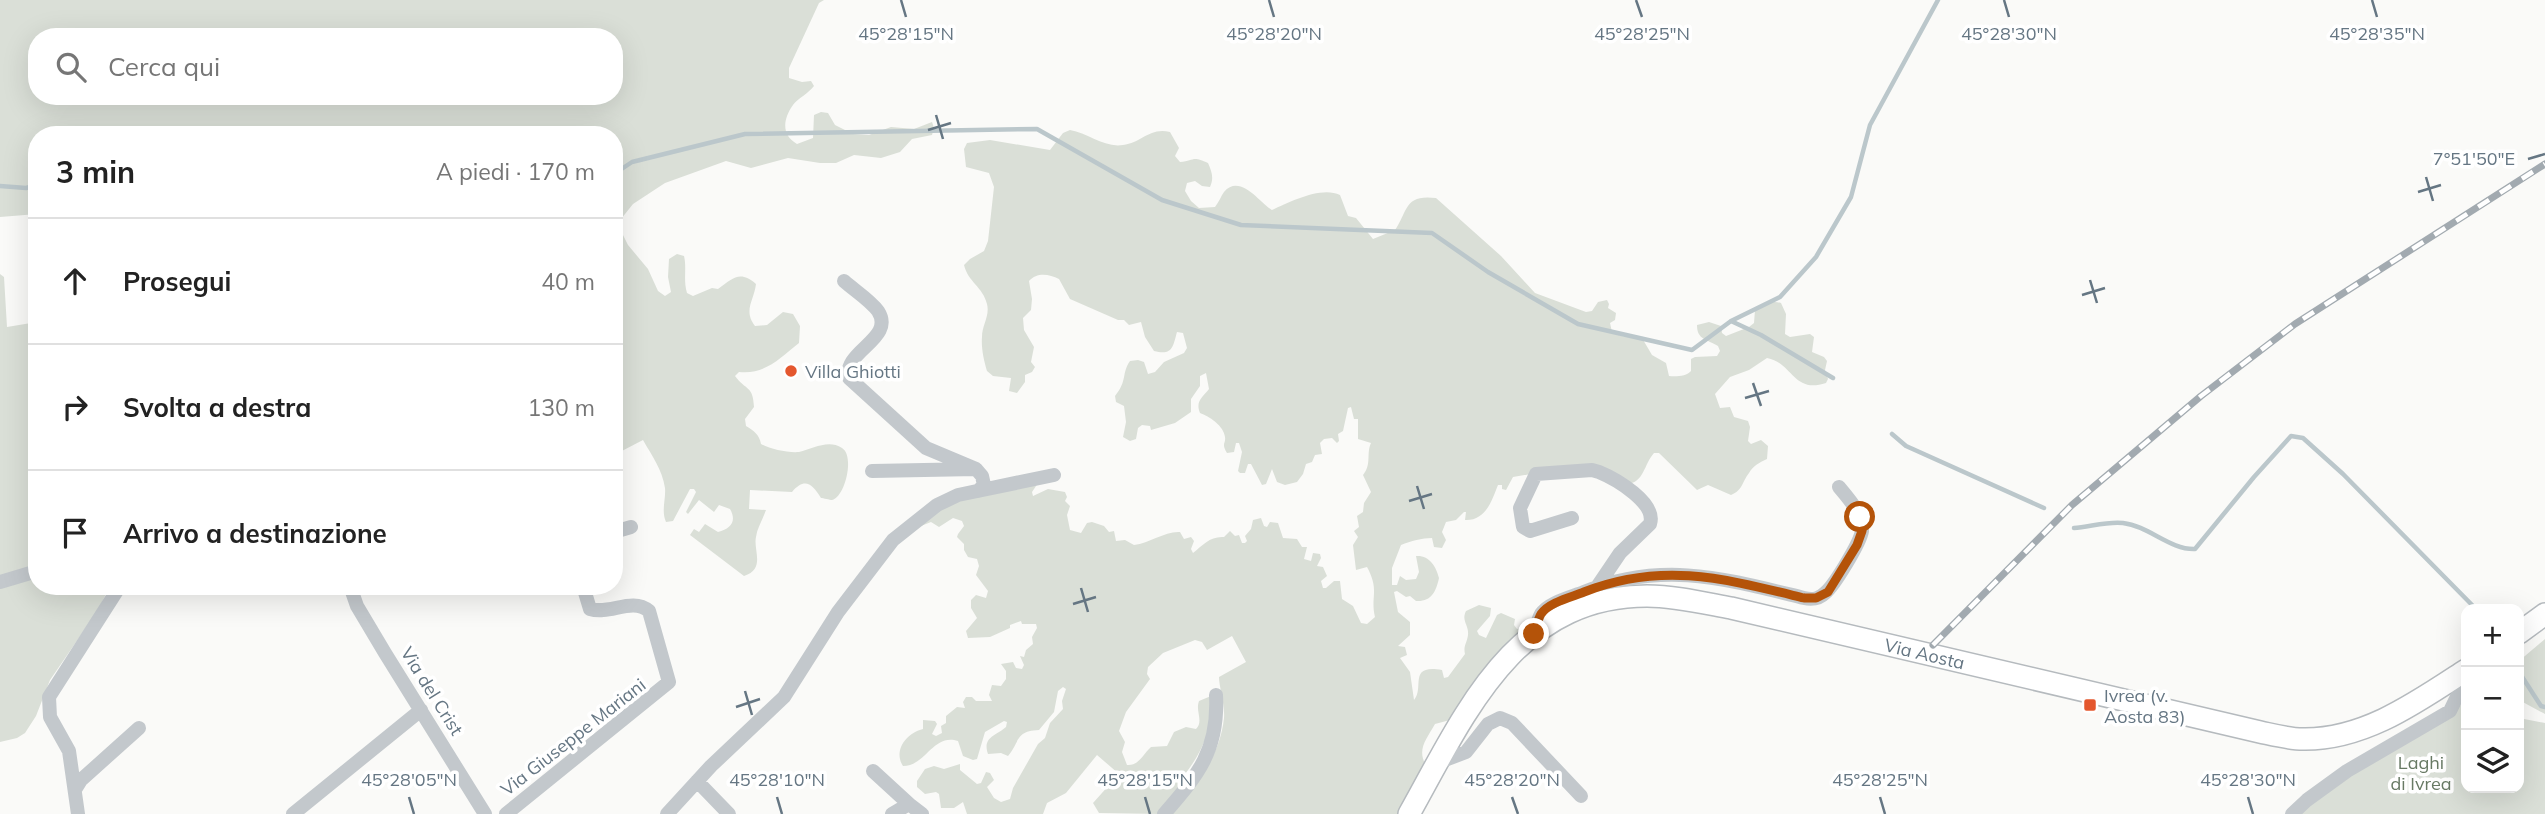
<!DOCTYPE html>
<html lang="it">
<head>
<meta charset="utf-8">
<style>
  :root { --surface:#fff; --page:#f2f2f2; --text:#222; --muted:#767676; --line:#e0e0e0 }
  body { margin:0; font-family:Mulish,sans-serif; background:var(--page); color:var(--text) }
  .controls { position:absolute; right:21px; bottom:21px; display:grid; overflow:hidden; border-radius:14px; box-shadow:0 7px 28px #0002 }
  .controls button { width:63px; height:63px; display:grid; place-items:center; padding:0; border:0; border-bottom:2px solid var(--line); background:var(--surface); color:var(--text); font:35px sans-serif }
  .stop { position:absolute; width:21px; height:21px; margin:-16px; border:5px solid #b45309; border-radius:50%; background:#fff }
  .stop.end { background:#b45309; border-color:#fff; box-shadow:0 2px 7px #0008 }
  .list { margin:0; padding:0; list-style:none }
  h2 { display:flex; justify-content:space-between; align-items:center; height:91px; margin:0; padding:0 28px; font-size:30px }
  h2 small { font-size:23px; font-weight:400; color:var(--muted) }
  .list li { display:grid; grid-template-columns:46px 1fr auto; gap:21px; align-items:center; box-sizing:border-box; height:126px; padding:0 28px; border-top:2px solid var(--line) }
  .list b { display:block; font-size:26px; white-space:nowrap }
  .list em { font-size:23px; font-style:normal; color:var(--muted) }
  .icon { flex:none; width:38px; height:38px; fill:none; stroke:currentColor; stroke-width:2; stroke-linecap:round; stroke-linejoin:round }
  .map { position:relative; flex:none; width:2545px; height:814px; overflow:hidden }
  .search { position:absolute; background:var(--surface); box-shadow:0 7px 28px #0002; left:28px; top:28px; width:595px; height:77px; display:flex; align-items:center; gap:18px; box-sizing:border-box; padding:0 24px; border-radius:28px; color:var(--muted); font-size:26px }
  .panel { position:absolute; background:var(--surface); box-shadow:0 7px 28px #0002; left:28px; top:126px; width:595px; height:469px; border-radius:28px }
  .map>svg:first-child { display:block }
  .green { fill:#dadfd7; fill-rule:evenodd }
  .lines { fill:none; stroke-linecap:round; stroke-linejoin:round }
  .stream { stroke:#bbc7cb; stroke-width:4.5 }
  .primary-casing { stroke:#b5babe; stroke-width:24 }
  .street { stroke:#c3c8cc; stroke-width:14 }
  .primary { stroke:#fff; stroke-width:21 }
  .rail-casing { stroke:#a2aab0; stroke-width:7 }
  .rail { stroke:#fff; stroke-width:4.5; stroke-dasharray:13; stroke-linecap:butt }
  .route { stroke:#b45309; stroke-width:9 }
  .ticks { fill:none; stroke:#657683; stroke-width:2.5 }
  .poi-dot { fill:#e4572e; stroke:#fff; stroke-width:2.5 }
  .labels { text-anchor:middle; dominant-baseline:central; stroke-width:7; stroke-linejoin:round; paint-order:stroke }
  .poi-label { font-size:18px; fill:#657683; stroke:#fff; text-anchor:start }
  .street-label { font-size:18px; fill:#657683; stroke:#fff }
  .park-label { font-size:18px; fill:#687a64; stroke:#fff }
  .ticks-label { font-size:18px; text-anchor:middle; fill:#657683; stroke:#fff; stroke-width:7; stroke-linejoin:round; paint-order:stroke }
</style>
</head>
<body>
<div class="map">
<svg width="2545" height="814" viewBox="0 0 2545 814">
  <rect width="100%" height="100%" fill="#fafaf8"/>
  <path class="green" d="M 0,0 L 824,0 L 819,3 L 789,68 L 789,78 L 802,82 L 811,81 L 814,86 C 808,94 798,98 793,105 C 783,119 781,135 797,144 L 813,138 L 814,115 L 821,112 L 828,113 L 835,125 L 853,134 L 869,135 L 891,127 L 914,129 L 932,122 L 934,128 L 932,135 L 912,139 L 900,152 L 881,158 L 854,155 L 836,163 L 820,163 L 788,158 L 751,168 L 726,161 L 665,183 L 633,204 L 621,219 L 621,231 L 628,245 L 648,269 L 658,291 L 665,296 L 671,292 L 668,277 L 669,259 L 677,254 L 684,256 C 687,268 683,280 687,293 L 693,296 L 712,288 L 718,289 C 733,278 740,270 756,284 C 754,301 743,310 755,326 L 767,325 L 783,312 L 793,314 L 800,326 L 799,343 C 780,358 765,375 739,372 L 735,376 C 746,391 753,385 754,407 L 745,419 L 746,426 C 754,431 759,434 761,444 C 770,449 788,453 799,452 C 813,449 828,439 842,448 C 855,456 845,497 832,500 C 830,500 823,498 821,498 C 812,484 805,477 792,492 L 750,490 L 749,509 L 766,510 C 763,519 757,528 756,537 C 753,550 766,569 744,576 L 690,535 L 694,529 L 699,532 L 705,524 L 718,532 C 731,529 737,521 730,509 L 719,505 L 714,512 L 699,500 L 688,514 L 686,512 L 696,492 L 694,489 L 690,489 L 673,521 L 666,522 C 661,511 666,499 665,488 C 662,469 652,456 643,440 L 618,453 L 614,441 L 614,135 L 37,135 L 37,214 L 0,217 ZM 37,37 L 614,37 L 614,96 L 37,96 Z
    M 1070,130 C 1088,133 1104,148 1123,145 C 1142,143 1149,127 1170,132 L 1179,148 L 1175,156 L 1180,162 C 1194,161 1192,155 1208,163 C 1212,172 1214,178 1210,187 L 1202,186 L 1195,181 L 1187,183 L 1185,191 L 1191,201 L 1199,208 L 1215,207 C 1219,202 1221,196 1224,192 C 1240,173 1260,203 1272,210 C 1290,202 1321,186 1340,195 L 1348,216 L 1356,218 L 1373,239 L 1395,230 C 1408,211 1404,194 1436,198 L 1501,256 L 1535,293 L 1586,312 L 1592,311 L 1598,302 L 1607,300 L 1609,304 L 1608,308 L 1616,313 L 1615,320 L 1610,323 L 1612,332 L 1621,336 L 1642,338 L 1652,355 L 1666,363 L 1669,376 C 1676,377 1687,376 1691,371 L 1691,359 L 1695,357 L 1717,356 L 1720,351 L 1718,346 C 1707,339 1697,340 1697,325 L 1709,322 L 1721,326 L 1722,333 L 1726,336 L 1749,327 L 1754,323 L 1755,310 C 1762,304 1772,300 1781,303 L 1786,314 L 1785,334 L 1790,337 L 1810,334 L 1814,337 L 1812,352 L 1824,357 L 1827,361 L 1825,370 L 1828,379 L 1826,383 C 1793,394 1793,363 1767,358 L 1749,370 L 1730,377 L 1715,394 L 1720,408 L 1730,407 L 1734,417 L 1748,421 L 1750,427 L 1748,441 L 1751,444 L 1761,440 L 1768,446 L 1767,459 C 1760,462 1753,466 1749,473 C 1742,482 1743,490 1731,495 L 1708,485 L 1697,490 L 1659,453 L 1654,453 C 1644,464 1644,483 1627,484 L 1615,475 L 1531,474 L 1513,477 L 1506,490 L 1502,489 L 1502,485 L 1498,485 C 1492,500 1486,521 1465,520 L 1466,512 L 1464,512 L 1456,520 L 1446,522 L 1442,532 L 1446,540 L 1442,548 L 1434,547 L 1432,538 C 1422,538 1411,541 1401,545 L 1392,568 L 1392,585 L 1397,585 L 1400,576 L 1406,580 L 1416,579 L 1419,572 L 1416,556 C 1429,555 1436,566 1439,578 C 1436,592 1431,602 1416,601 L 1410,596 L 1406,597 L 1397,591 L 1394,592 L 1398,612 L 1410,622 L 1410,635 L 1398,646 L 1405,647 L 1407,655 L 1400,658 L 1410,672 L 1414,700 C 1425,688 1407,664 1442,670 L 1444,678 L 1448,677 L 1465,654 C 1463,646 1467,643 1468,635 C 1469,625 1461,621 1466,611 L 1479,605 L 1491,608 L 1490,616 L 1477,631 L 1479,635 L 1486,638 L 1497,615 L 1501,613 L 1515,619 L 1514,625 L 1517,629 L 1531,626 L 1458,712 L 1450,720 L 1435,724 C 1426,740 1416,750 1427,767 L 1403,814 L 1171,814 C 1195,786 1220,757 1224,718 C 1225,704 1219,687 1219,677 L 1246,662 L 1232,636 L 1207,650 L 1202,642 L 1195,640 L 1163,653 L 1148,667 L 1147,674 L 1150,679 L 1126,712 L 1119,731 L 1125,742 L 1122,752 L 1127,765 C 1139,766 1143,754 1151,747 L 1167,746 L 1174,732 L 1186,727 L 1196,729 C 1204,721 1195,711 1199,701 L 1211,696 C 1216,723 1201,754 1185,774 L 1187,781 L 1158,814 L 1099,813 L 1093,803 L 1119,774 L 1097,755 L 1066,793 L 1047,803 L 1043,814 L 967,814 L 963,802 L 954,808 L 941,808 L 939,794 L 936,792 L 925,794 L 917,787 L 917,781 L 925,769 L 934,766 L 944,769 L 960,764 L 960,770 L 977,784 L 981,783 L 986,772 L 990,773 L 994,780 L 987,787 L 994,798 L 1001,802 L 1010,799 L 1013,788 L 1038,744 L 1045,738 L 1050,723 L 1063,709 L 1062,701 L 1066,689 L 1063,687 L 1058,691 L 1054,712 L 1039,730 C 1015,731 1020,742 1008,756 L 1001,753 L 988,754 C 982,737 996,736 1006,727 L 1007,722 L 1004,721 L 985,732 L 977,759 L 973,760 L 963,756 L 958,741 C 933,733 926,766 903,766 C 893,751 906,733 923,729 L 923,720 L 935,721 L 937,724 L 932,734 L 936,736 L 942,733 L 941,726 L 946,723 L 946,716 L 957,707 L 965,708 L 963,702 L 966,697 L 972,697 L 976,701 L 992,701 L 989,695 L 992,685 L 1001,686 L 1006,679 L 1006,671 L 1001,664 L 1013,662 L 1016,668 L 1022,669 L 1024,665 L 1020,656 L 1024,657 L 1026,650 L 1033,644 L 1032,637 L 1037,628 L 1036,624 L 1022,624 L 1021,621 L 1010,625 L 1010,628 L 990,637 L 968,638 L 966,631 L 977,618 L 971,608 L 971,600 L 976,595 L 986,598 L 988,591 L 976,575 L 979,566 L 977,559 L 968,557 L 964,550 L 964,544 L 957,537 L 958,534 L 964,526 L 962,521 L 953,518 L 939,527 L 931,522 L 921,526 L 937,505 L 1038,483 L 1032,492 L 1033,496 L 1048,489 L 1065,492 L 1067,497 L 1065,501 L 1070,506 L 1067,515 L 1070,530 L 1081,533 L 1087,523 L 1092,522 L 1104,526 L 1109,532 L 1114,531 L 1116,541 L 1125,540 L 1134,545 C 1150,543 1165,531 1180,532 L 1184,539 L 1191,537 L 1194,541 L 1191,549 L 1193,553 C 1203,545 1210,536 1224,537 L 1230,531 L 1235,536 L 1239,535 L 1242,543 L 1245,543 L 1247,541 L 1245,536 L 1251,529 L 1253,520 L 1261,518 L 1264,526 L 1267,527 L 1270,522 L 1278,523 L 1283,538 L 1297,539 L 1302,547 L 1307,547 L 1304,559 L 1311,561 L 1313,553 L 1320,554 L 1321,558 L 1317,566 L 1323,567 L 1327,576 L 1321,581 L 1323,588 L 1326,588 L 1334,581 L 1340,581 L 1342,599 L 1353,606 L 1361,623 L 1367,624 L 1375,617 C 1370,596 1380,591 1367,567 L 1356,570 L 1353,545 L 1358,537 L 1354,531 L 1359,527 L 1357,516 L 1363,512 L 1364,503 L 1371,492 L 1363,475 C 1372,464 1366,454 1371,443 L 1358,439 L 1358,419 L 1354,419 L 1351,407 L 1348,408 L 1343,431 L 1338,434 L 1339,441 L 1337,443 L 1332,438 L 1324,439 L 1320,443 L 1322,454 L 1315,455 L 1312,462 L 1306,464 L 1303,474 L 1297,482 L 1285,485 L 1277,482 L 1272,469 L 1266,484 L 1262,485 L 1251,464 L 1248,464 L 1245,473 L 1240,473 L 1238,471 L 1242,452 L 1239,443 L 1236,443 L 1234,452 L 1227,453 C 1221,443 1226,444 1225,437 C 1224,426 1209,416 1200,413 C 1195,401 1203,397 1209,389 L 1206,373 L 1200,376 L 1200,386 L 1191,399 L 1191,412 L 1175,423 L 1151,430 L 1150,426 L 1142,425 L 1138,428 L 1136,439 L 1130,441 L 1123,437 L 1126,422 L 1124,406 L 1116,402 L 1115,396 C 1128,380 1121,374 1130,361 L 1138,360 L 1144,362 L 1148,374 L 1155,372 L 1164,362 L 1184,353 L 1187,348 L 1183,333 L 1177,332 C 1173,346 1173,356 1154,351 L 1145,337 L 1141,322 L 1129,325 L 1124,320 L 1118,320 L 1070,299 L 1059,279 C 1049,274 1037,272 1029,281 L 1032,299 L 1031,310 L 1023,318 L 1024,330 L 1034,347 L 1031,362 L 1035,367 L 1032,372 L 1025,375 L 1025,382 L 1017,393 L 1009,391 L 1011,378 L 993,376 L 987,371 C 984,361 981,348 982,337 C 982,325 990,316 987,304 C 983,287 968,282 964,265 L 970,259 L 984,251 L 988,241 L 994,187 L 989,173 L 966,167 L 964,149 L 967,143 L 990,140 L 1050,150 L 1063,133 Z
    M 0,274 L 4,277 L 7,327 L 37,322 L 37,586 L 110,586 L 98,610 L 50,680 L 36,716 L 25,733 L 17,738 L 0,742 Z
    M 2545,639 L 2545,714 L 2519,700 L 2519,661 Z
    M 2461,705 L 2466,707 L 2466,788 L 2519,788 L 2519,718 L 2545,723 L 2545,814 L 2287,814 L 2369,752 Z"/>
  <g class="lines">
    <path class="stream" d="M 614,174 L 632,162 L 745,134 L 1037,129 L 1162,200 L 1241,225 L 1432,233 L 1488,272 L 1578,324 L 1692,350 L 1731,321 L 1780,297 L 1816,257 L 1851,197 L 1870,125 L 1938,0
      M 0,186 L 26,188 L 37,185
      M 1731,321 L 1761,335 L 1833,378
      M 1892,434 L 1906,446 L 2044,508
      M 2074,528 C 2089,527 2108,521 2123,523 C 2149,526 2170,550 2195,549 L 2254,477 L 2291,436 L 2303,438 L 2343,474 L 2476,609
      M 2519,672 L 2541,706 L 2545,707"/>
    <g class="primary-casing">
      <g id="primary">
        <path d="M 2519,633 L 2545,614"/>
        <path id="s1" d="M 1409,814 C 1464,716 1514,596 1647,596 C 1675,596 1704,603 1731,608 L 2260,732 C 2274,735 2289,739 2303,739 C 2364,740 2417,702 2466,670"/>
      </g>
    </g>
    <path class="street" d="M 844,281 C 854,290 870,300 878,311 C 896,339 842,351 849,378 L 926,448 L 976,469
      M 872,471 L 976,469 L 982,476 L 984,485 L 978,491
      M 1572,518 L 1530,531 L 1523,527 L 1520,508 L 1536,474 L 1592,470 L 1599,472 C 1616,479 1657,503 1650,524 L 1620,553 L 1597,587
      M 614,532 L 631,527
      M 0,582 L 37,571
      M 350,586 L 357,606 L 385,653 L 485,814
      M 1534,634 C 1536,628 1538,619 1541,614 C 1549,602 1572,597 1584,592 C 1663,560 1726,579 1804,598 C 1813,600 1819,599 1825,593 C 1834,586 1860,543 1862,531 C 1863,514 1849,499 1839,487
      M 1437,763 L 1466,752 L 1488,724 L 1500,718 L 1512,723 L 1581,796
      M 873,771 L 909,804
      M 697,781 L 729,814
      M 76,788 L 81,780 L 139,728
      M 78,814 L 69,751 L 50,717 L 49,697 L 120,586
      M 293,814 L 421,710
      M 506,814 L 669,682 L 649,611 C 632,597 610,615 590,609 L 583,586
      M 667,814 L 711,766 L 784,697 L 838,612 L 893,540 L 937,505 L 958,495 L 1054,475
      M 892,814 L 909,804 L 922,814
      M 1164,814 C 1198,775 1219,750 1216,695
      M 2292,814 L 2307,800 L 2347,771 L 2450,711 L 2466,678"/>
    <use href="#primary" class="primary"/>
    <g class="rail-casing">
      <path id="rail" d="M 1933,645 L 2072,505 L 2201,396 L 2295,324 L 2545,164"/>
    </g>
    <use href="#rail" class="rail"/>
  </g>
  <g class="lines">
    <path class="route" d="M 1534,634 C 1536,628 1538,619 1541,614 C 1549,602 1572,597 1584,592 C 1663,561 1726,579 1804,598 L 1816,598 L 1828,592 L 1857,545 L 1862,531 L 1860,517"/>
  </g>
  <path class="ticks" d="M 901,0 L 906,17M 1269,0 L 1274,17M 1636,0 L 1642,17M 2004,0 L 2009,17M 2372,0 L 2377,17M 936,115 L 943,139M 928,130 L 951,123M 2528,159 L 2545,154M 2426,177 L 2433,201M 2418,192 L 2441,185M 2090,280 L 2097,303M 2082,295 L 2105,288M 1753,383 L 1761,406M 1745,398 L 1769,391M 1417,486 L 1424,509M 1409,501 L 1432,494M 1081,588 L 1088,612M 1073,604 L 1096,597M 745,691 L 752,715M 736,707 L 760,699M 409,797 L 414,814M 777,797 L 782,814M 1145,797 L 1150,814M 1512,797 L 1518,814M 1880,797 L 1885,814M 2248,797 L 2253,814"/>
  <g class="poi-dot">
    <circle cx="791" cy="371" r="7"/>
    <rect x="2083" y="698" width="14" height="14" rx="3.5"/>
  </g>
  <g class="labels">
    <g class="poi-label">
      <text x="805" y="371">Villa Ghiotti</text>
      <text x="2104" y="695">Ivrea (v.<tspan x="2104" dy="21">Aosta 83)</tspan></text>
    </g>
    <g class="street-label">
      <text stroke="none"><textPath href="#s1" startOffset="626">Via Aosta</textPath></text>
      <text transform="translate(432 691) rotate(58)">Via del Crist</text>
      <text transform="translate(573 737) rotate(-38)">Via Giuseppe Mariani</text>
    </g>
    <g class="park-label">
      <text x="2421" y="762">Laghi<tspan x="2421" dy="21">di Ivrea</tspan></text>
    </g>
  </g>
  <g class="ticks-label">
    <text x="906" y="40">45°28'15"N</text>
    <text x="1274" y="40">45°28'20"N</text>
    <text x="1642" y="40">45°28'25"N</text>
    <text x="2009" y="40">45°28'30"N</text>
    <text x="2377" y="40">45°28'35"N</text>
    <text x="2474" y="165">7°51'50"E</text>
    <text x="409" y="786">45°28'05"N</text>
    <text x="777" y="786">45°28'10"N</text>
    <text x="1145" y="786">45°28'15"N</text>
    <text x="1512" y="786">45°28'20"N</text>
    <text x="1880" y="786">45°28'25"N</text>
    <text x="2248" y="786">45°28'30"N</text>
  </g>
</svg>
<div class="controls">
<button>+</button>
<button>−</button>
<button><svg class="icon" aria-label="layers" viewBox="0 0 24 24"><path d="M12 4l9 5-9 5-9-5zM3 14l9 5 9-5"/></svg></button>
</div>
<div class="stop" style="left:1860px;top:517px"></div>
<div class="stop end" style="left:1534px;top:634px"></div>
<div class="search"><svg class="icon" aria-label="search" viewBox="0 0 24 24"><circle cx="10" cy="10" r="6"/><path d="M15 15l6 6"/></svg>Cerca qui</div>
<section class="panel">
<h2>3 min<small>A piedi · 170 m</small></h2>
<ul class="list">
<li><svg class="icon" aria-label="ahead" viewBox="0 0 24 24"><path d="M12 20V5M6 11l6-6 6 6"/></svg><div><b>Prosegui</b></div><em>40 m</em></li>
<li><svg class="icon" aria-label="right" viewBox="0 0 24 24"><path d="M7 20v-9h11M14 6l5 5-5 5"/></svg><div><b>Svolta a destra</b></div><em>130 m</em></li>
<li><svg class="icon" aria-label="arrive" viewBox="0 0 24 24"><path d="M6 21V4h12l-3 4 3 4H6"/></svg><div><b>Arrivo a destinazione</b></div></li>
</ul>
</section>
</div>
</body>
</html>
